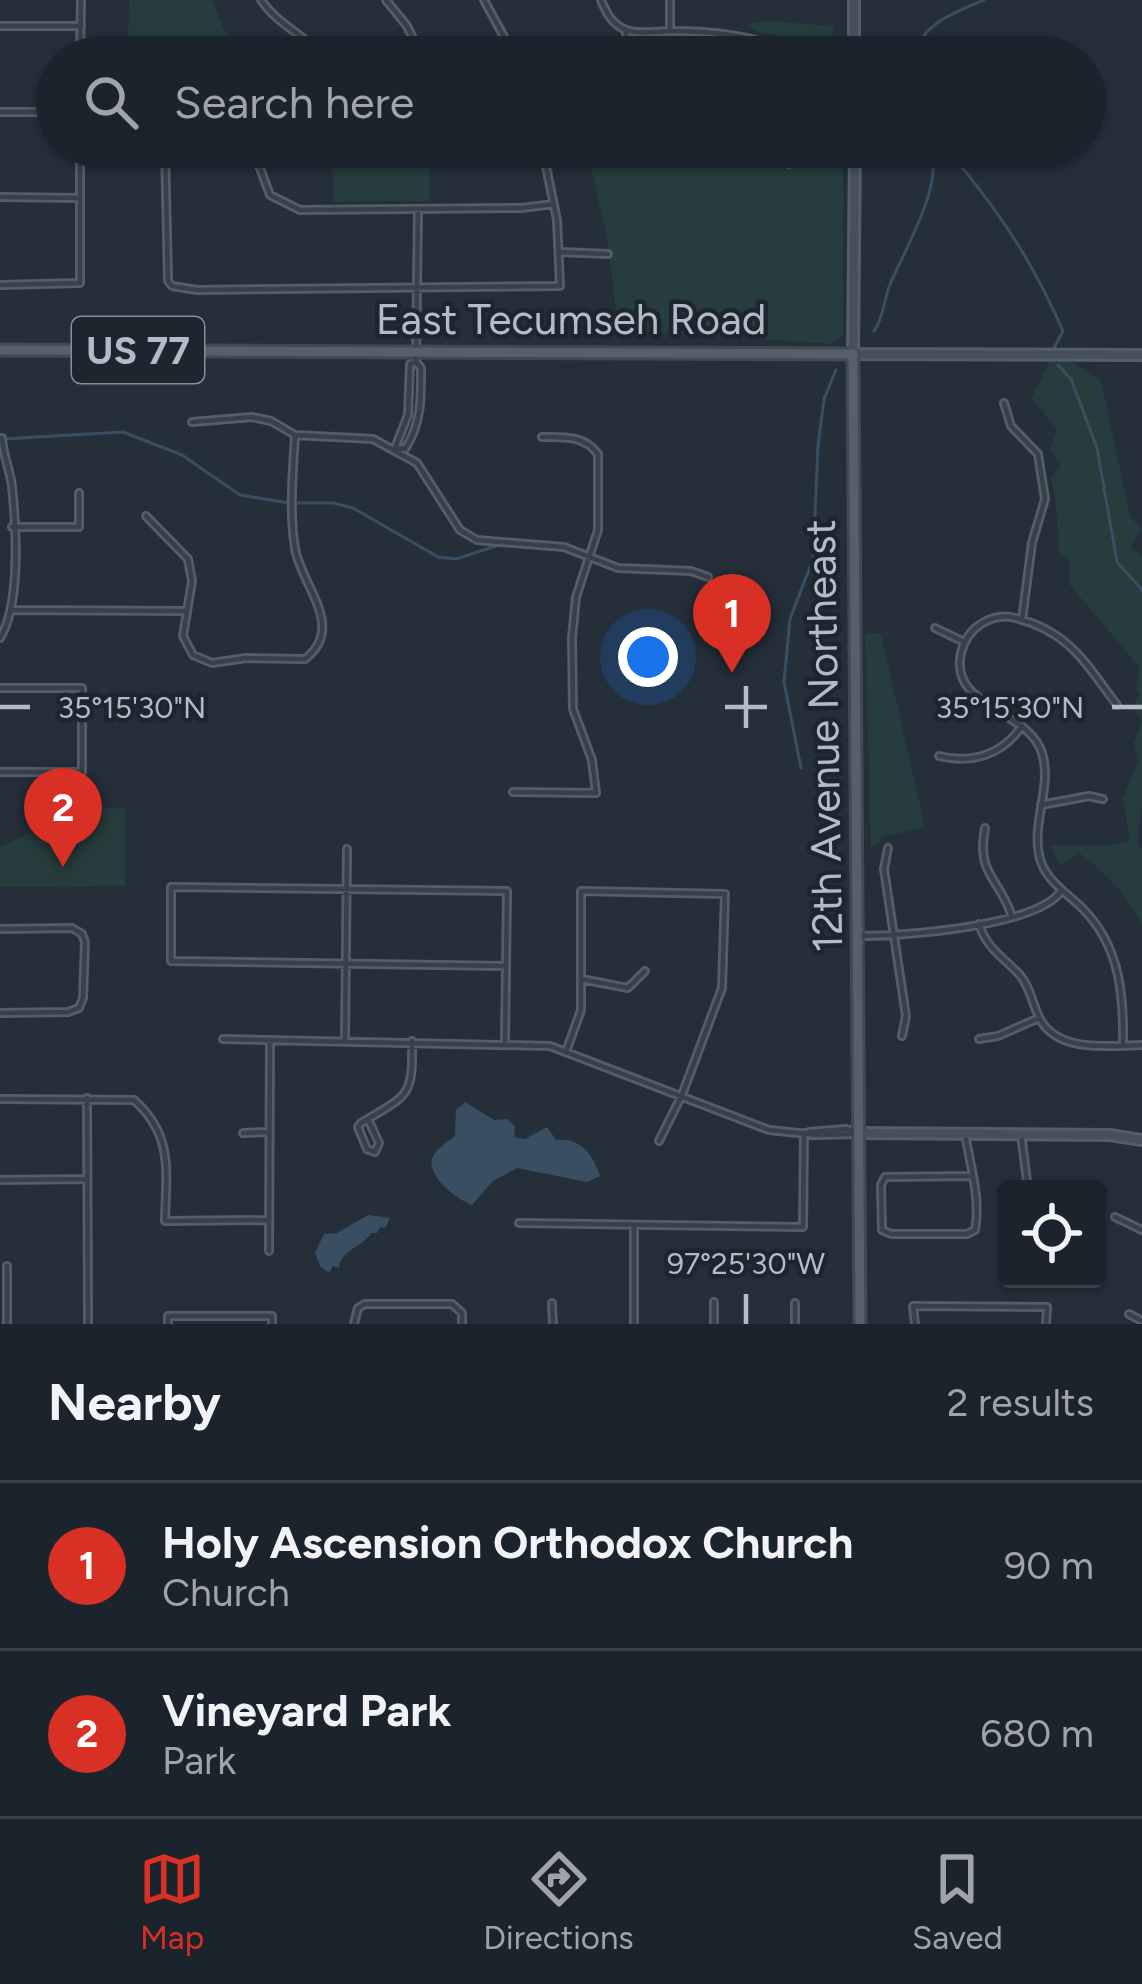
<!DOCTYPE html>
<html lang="en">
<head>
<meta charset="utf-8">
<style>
  :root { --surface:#1b232c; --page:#282f38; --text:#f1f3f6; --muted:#a0a4a9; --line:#394048; --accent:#d93025 }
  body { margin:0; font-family:Figtree,sans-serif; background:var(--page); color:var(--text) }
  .controls { position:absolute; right:36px; bottom:36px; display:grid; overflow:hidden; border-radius:12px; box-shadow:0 3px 9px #0004 }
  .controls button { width:108px; height:108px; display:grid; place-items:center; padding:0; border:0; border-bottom:3px solid var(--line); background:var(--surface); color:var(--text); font:60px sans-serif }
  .you { position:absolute; left:648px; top:657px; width:42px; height:42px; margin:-30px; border:9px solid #fff; border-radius:50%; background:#1a73e8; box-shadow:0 0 0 18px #1a73e833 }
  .badge { display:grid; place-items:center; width:78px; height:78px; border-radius:50%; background:var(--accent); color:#fff; font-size:39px; font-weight:700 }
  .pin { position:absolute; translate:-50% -99px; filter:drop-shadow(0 3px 6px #0008) }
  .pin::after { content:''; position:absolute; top:63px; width:42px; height:36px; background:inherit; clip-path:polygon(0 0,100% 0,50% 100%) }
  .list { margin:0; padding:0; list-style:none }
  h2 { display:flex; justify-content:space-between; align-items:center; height:156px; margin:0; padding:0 48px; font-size:51px }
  h2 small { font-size:39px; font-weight:400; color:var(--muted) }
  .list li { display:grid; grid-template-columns:78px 1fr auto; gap:36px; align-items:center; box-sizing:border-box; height:168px; padding:0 48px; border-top:3px solid var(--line) }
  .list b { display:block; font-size:45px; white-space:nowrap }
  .list p { margin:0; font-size:39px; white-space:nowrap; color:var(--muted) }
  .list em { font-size:39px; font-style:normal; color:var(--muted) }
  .icon { flex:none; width:66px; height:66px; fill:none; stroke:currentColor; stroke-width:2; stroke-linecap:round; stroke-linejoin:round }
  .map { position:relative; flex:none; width:1142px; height:1324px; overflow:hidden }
  .search { position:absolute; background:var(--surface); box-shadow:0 3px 9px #0004; left:36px; right:36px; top:36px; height:132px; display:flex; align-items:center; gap:30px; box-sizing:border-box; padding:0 42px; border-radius:66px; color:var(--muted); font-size:45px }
  .sheet { height:492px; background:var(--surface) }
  nav { display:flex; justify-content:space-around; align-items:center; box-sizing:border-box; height:168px; border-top:3px solid var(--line); background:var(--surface); font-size:33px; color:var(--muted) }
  nav a { display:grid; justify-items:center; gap:6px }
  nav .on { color:var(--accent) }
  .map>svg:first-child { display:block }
  .green { fill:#273c3c }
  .water { fill:#3a4e62 }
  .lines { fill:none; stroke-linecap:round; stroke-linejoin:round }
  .stream { stroke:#3a4e62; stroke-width:3 }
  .street-casing { stroke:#555e68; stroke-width:10 }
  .secondary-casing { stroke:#555e68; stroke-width:14 }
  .primary-casing { stroke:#404a53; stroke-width:15 }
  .street { stroke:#37414a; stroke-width:4.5 }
  .secondary { stroke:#46505d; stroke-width:8 }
  .primary { stroke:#55606a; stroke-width:9 }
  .ticks { fill:none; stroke:#b3bbc6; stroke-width:4.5 }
  .labels { text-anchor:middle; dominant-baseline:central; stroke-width:9; stroke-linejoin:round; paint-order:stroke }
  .shield { fill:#1d262f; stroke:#868e99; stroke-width:3 }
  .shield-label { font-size:39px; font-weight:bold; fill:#b3bbc6 }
  .street-label { font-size:42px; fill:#b3bbc6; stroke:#1d262f }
  .ticks-label { font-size:30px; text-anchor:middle; fill:#b3bbc6; stroke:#1d262f; stroke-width:9; stroke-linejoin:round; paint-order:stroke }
</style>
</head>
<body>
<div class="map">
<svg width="1142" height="1324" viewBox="0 0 1142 1324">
  <rect width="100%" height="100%" fill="#242f3a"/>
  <path class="green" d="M 129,0 L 212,0 L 225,32 L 258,57 C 246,57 228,60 217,57 C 180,45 170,40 128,43 Z
    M 768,21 L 833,26 L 833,37 L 827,44 L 798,52 L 788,50 L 775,35 L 755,31 L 748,24 Z
    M 296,147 L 413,147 L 430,167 L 430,201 L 334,202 L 332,169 L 296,167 Z
    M 590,164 L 843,164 L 843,335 L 832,344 L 618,329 L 608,243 Z
    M 1067,359 L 1101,381 L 1130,516 L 1142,530 L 1131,547 L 1142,556 L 1142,804 L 1137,844 L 1142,849 L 1142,925 C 1126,893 1108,875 1079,853 L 1060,866 L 1050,846 L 1110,845 L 1130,841 L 1123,798 L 1138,762 L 1134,742 L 1142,721 L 1133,708 L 1139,693 L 1136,689 L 1140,668 L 1069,584 L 1070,562 L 1058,552 C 1058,529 1057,501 1051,478 L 1061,464 L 1050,450 L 1057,429 L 1031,398 L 1050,361 Z
    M 865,633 L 881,634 L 925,827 L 883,837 L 871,848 Z
    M 125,808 L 125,886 L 0,887 L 0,847 L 39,829 L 39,810 Z"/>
  <path class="water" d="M 465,1102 L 494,1120 L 508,1119 L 515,1127 L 514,1137 L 525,1139 L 547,1127 L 556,1140 C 581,1137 593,1155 600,1176 L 587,1182 L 517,1168 L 493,1181 L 472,1205 C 458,1200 427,1177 432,1159 C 434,1150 448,1142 455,1136 L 456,1110 Z
    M 368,1215 L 390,1218 L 385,1228 L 380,1227 L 377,1233 L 371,1233 C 362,1248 341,1249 339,1268 L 333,1266 L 329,1273 L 320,1266 L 315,1253 L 324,1234 L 337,1233 Z"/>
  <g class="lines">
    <path class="stream" d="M 910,57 C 927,21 950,15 984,0
      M 945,147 C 997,208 1031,258 1063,331 L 1054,348
      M 874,331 C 883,319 884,301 889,287 C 903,252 947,181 929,147
      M 1058,365 L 1071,379 L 1097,448 L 1117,562 L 1142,590
      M 3,439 L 123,432 L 182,455 L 240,495 L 289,503 L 333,503 L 353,508 L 438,557 L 456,559 L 502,544
      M 801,768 L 784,682 L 790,619 L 813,559 L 818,446 L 824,399 L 836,370"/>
    <g class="street-casing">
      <path id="street" d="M 261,0 C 277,24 305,35 324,57
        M 386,0 L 407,26 L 422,57
        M 484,0 L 515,57
        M 601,0 C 606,12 611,23 624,29 C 637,35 656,31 671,31 C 699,31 770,34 787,57
        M 670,0 L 670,31
        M 0,26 L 81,26
        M 626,33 L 629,57
        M 80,57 L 81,0
        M 0,112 L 57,112
        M 165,147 L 168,281 L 172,286 L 197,290 L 560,286 L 557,220 L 542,147
        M 252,147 L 270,195 L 300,210 L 521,208 L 554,204
        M 789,164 L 790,147
        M 0,197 L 79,198
        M 560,252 L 608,254
        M 0,285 L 80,283 L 80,147
        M 1004,403 L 1011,426 L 1038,454 L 1045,499 L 1032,543 L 1022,620
        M 192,422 L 252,417 L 271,421 L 295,435 L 373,439 L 417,463 L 460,530 L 477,540 L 564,547 L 618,568 L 691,571 L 708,577
        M 395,448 L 408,415 L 410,364 L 416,362
        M 397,448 L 405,449 C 422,423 421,397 421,368 L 416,362 L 418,210
        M 146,516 L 188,559 L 192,581 L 183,636 L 193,655 L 212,663 L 246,658 L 305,659 C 347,627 300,584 295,548 C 289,512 293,471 295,435
        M 12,527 L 79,527 L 79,493
        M 12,610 L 187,611
        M 935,628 L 962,641
        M 0,638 C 21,604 16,526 12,486 C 10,470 3,455 2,438
        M 0,688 L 82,688 L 82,772 L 0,772
        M 1117,705 C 1086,664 1070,632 1016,618 C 1004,615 992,617 981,624 C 970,631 964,641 961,653 C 949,708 1028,709 1042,753 C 1053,788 1029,826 1041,862 C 1048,882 1068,894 1083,909 C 1120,946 1124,996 1123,1045
        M 939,756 C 972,764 1002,755 1022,726
        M 513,792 L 596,793 L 592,760 L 573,709 L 572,638 L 576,597 L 598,530 L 598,454 C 584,435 563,437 542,437
        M 1041,805 L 1089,796 L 1103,799
        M 985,828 C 976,874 999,878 1011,914
        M 888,848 L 884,869 L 906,1016 L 902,1036
        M 979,924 C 987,949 1002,956 1019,974 C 1030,986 1032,1003 1039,1017 C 1056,1053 1108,1046 1142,1045
        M 0,929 L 72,928 L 82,934 L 85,942 L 83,998 L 79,1008 L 68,1012 L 0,1013
        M 859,936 C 902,936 1038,927 1062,890
        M 581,979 L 628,988 L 645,971
        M 223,1039 L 550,1046 L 769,1130 L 818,1135 L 855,1134
        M 979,1039 L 998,1036 L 1039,1018
        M 345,1041 L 347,849
        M 505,1043 L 507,891 L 171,887 L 171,961 L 505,966
        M 567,1049 L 581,1010 L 581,891 L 725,894 L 722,988 L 682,1095 L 659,1141
        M 87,1098 L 88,1324
        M 0,1099 L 134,1100 C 174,1136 166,1171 165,1221 L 268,1220
        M 368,1119 L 379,1143 L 375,1152 L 367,1149 L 358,1127 L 361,1123 C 409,1094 413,1098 412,1041
        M 809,1132 L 846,1129 L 857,1132
        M 243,1133 L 268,1132
        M 965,1134 C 970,1164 981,1200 975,1230 L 967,1234 L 891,1234 L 882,1230 L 881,1185 L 885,1177 L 972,1176
        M 1021,1134 L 1028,1189
        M 0,1180 L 87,1179
        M 1115,1217 L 1142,1230
        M 519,1223 L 803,1227 L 804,1133
        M 634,1228 L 634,1324
        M 269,1251 L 270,1040
        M 7,1266 L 7,1324
        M 714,1302 L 714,1324
        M 552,1303 L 553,1324
        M 795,1303 L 795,1324
        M 1129,1314 L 1142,1321
        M 168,1324 L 168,1316 L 272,1316 L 272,1324
        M 354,1324 L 358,1308 L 365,1304 L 452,1304 L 462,1313 L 462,1324
        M 915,1324 L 913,1306 L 1047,1307 L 1046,1324"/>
    </g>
    <g class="secondary-casing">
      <path id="secondary" d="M 854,0 L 854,57
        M 855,147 L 853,354 L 1142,355
        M 860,1133 L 1110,1135 L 1142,1140"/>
    </g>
    <g class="primary-casing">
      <path id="primary" d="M 0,350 L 853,354 L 860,1324"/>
    </g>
    <use href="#street" class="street"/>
    <use href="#secondary" class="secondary"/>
    <use href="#primary" class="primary"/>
  </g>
  <path class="ticks" d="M 746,686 L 746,728M 0,707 L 30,707M 725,707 L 767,707M 1112,707 L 1142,707M 746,1294 L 746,1324"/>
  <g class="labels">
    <rect class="shield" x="72" y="317" width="132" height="66" rx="9"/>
    <g class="shield-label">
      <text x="138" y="350">US 77</text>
    </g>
    <g class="street-label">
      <text x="571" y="319">East Tecumseh Road</text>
      <text transform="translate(824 736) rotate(-91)">12th Avenue Northeast</text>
    </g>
  </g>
  <g class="ticks-label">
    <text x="132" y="718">35°15'30"N</text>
    <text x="1010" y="718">35°15'30"N</text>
    <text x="746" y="1274">97°25'30"W</text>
  </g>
</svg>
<div class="controls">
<button><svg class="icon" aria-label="locate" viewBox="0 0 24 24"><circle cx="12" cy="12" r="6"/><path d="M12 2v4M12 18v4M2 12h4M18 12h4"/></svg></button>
</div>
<div class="you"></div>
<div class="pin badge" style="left:732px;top:673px">1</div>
<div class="pin badge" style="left:63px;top:867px">2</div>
<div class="search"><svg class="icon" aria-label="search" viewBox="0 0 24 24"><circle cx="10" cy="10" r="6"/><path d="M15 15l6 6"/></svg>Search here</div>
</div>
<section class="sheet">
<h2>Nearby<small>2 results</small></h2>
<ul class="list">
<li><span class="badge">1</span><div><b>Holy Ascension Orthodox Church</b><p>Church</p></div><em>90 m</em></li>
<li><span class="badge">2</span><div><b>Vineyard Park</b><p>Park</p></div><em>680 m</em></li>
</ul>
</section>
<nav>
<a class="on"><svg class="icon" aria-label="map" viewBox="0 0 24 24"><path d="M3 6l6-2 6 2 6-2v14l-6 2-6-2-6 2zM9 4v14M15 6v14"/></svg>Map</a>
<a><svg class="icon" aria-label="directions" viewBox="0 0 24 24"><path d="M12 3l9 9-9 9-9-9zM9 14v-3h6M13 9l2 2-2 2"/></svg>Directions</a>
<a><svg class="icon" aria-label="saved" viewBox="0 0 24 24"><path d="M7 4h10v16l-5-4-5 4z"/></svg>Saved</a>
</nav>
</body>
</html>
